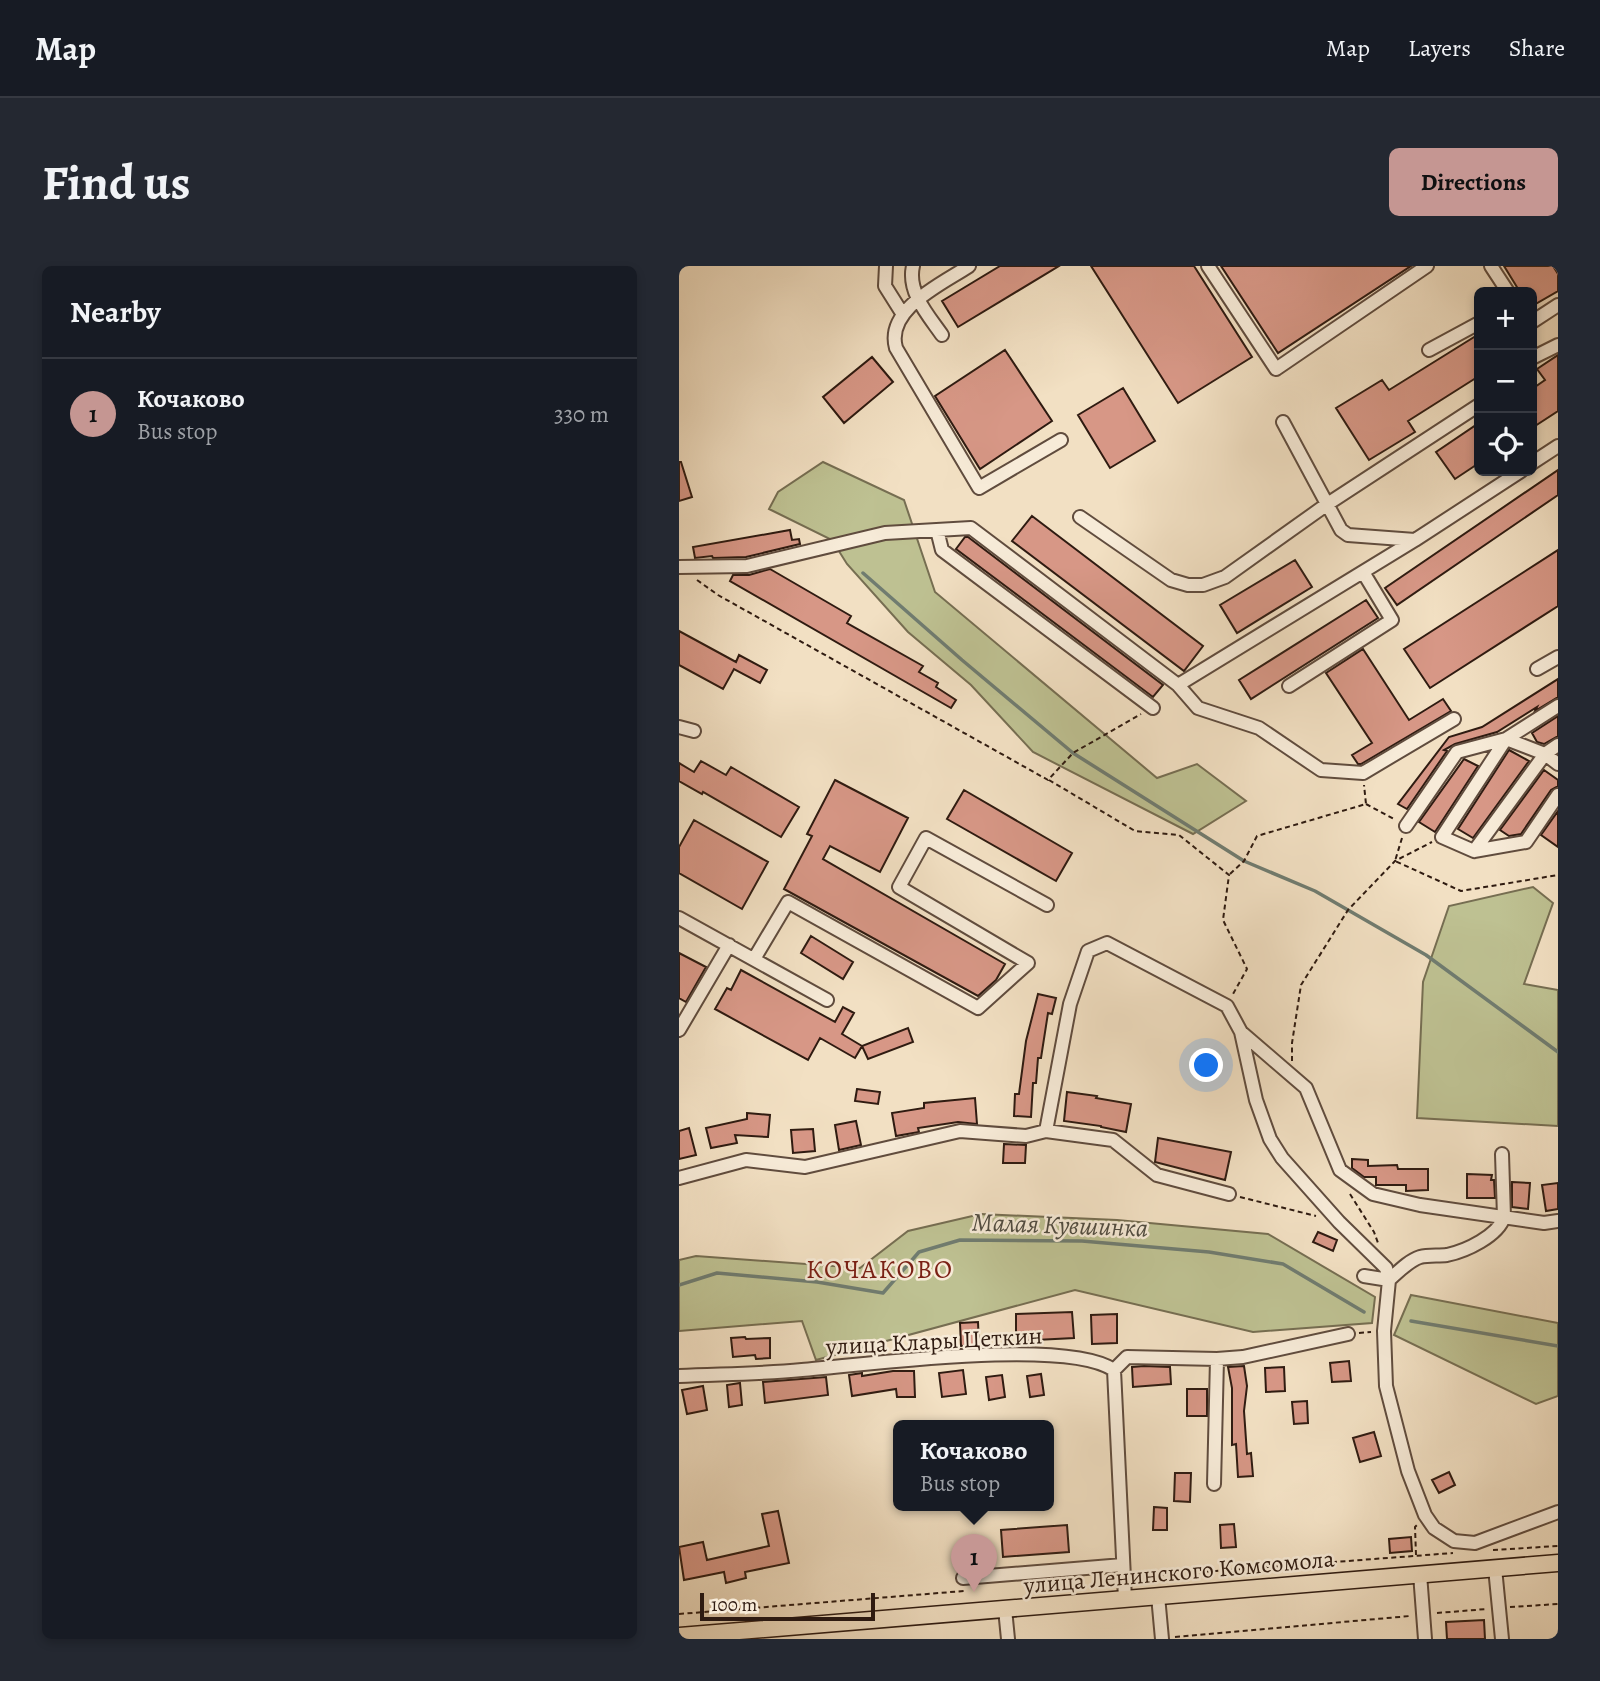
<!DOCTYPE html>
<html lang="en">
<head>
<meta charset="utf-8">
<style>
  :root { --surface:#171b24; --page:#242831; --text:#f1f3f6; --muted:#9ea1a6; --line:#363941; --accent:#c59692 }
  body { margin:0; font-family:Alegreya,serif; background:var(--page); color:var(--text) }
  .controls { position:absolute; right:21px; top:21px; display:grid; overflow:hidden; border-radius:10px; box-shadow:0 4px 10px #0003 }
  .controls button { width:63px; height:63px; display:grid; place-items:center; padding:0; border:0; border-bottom:2px solid var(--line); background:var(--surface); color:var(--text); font:35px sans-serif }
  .scale { position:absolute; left:21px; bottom:18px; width:175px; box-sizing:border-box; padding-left:7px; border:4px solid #2f1b11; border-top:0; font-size:19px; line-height:24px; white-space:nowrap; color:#2f1b11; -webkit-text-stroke:5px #f7ebd8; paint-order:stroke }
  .you { position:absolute; left:528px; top:800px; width:24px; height:24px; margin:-18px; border:5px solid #fff; border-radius:50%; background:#1a73e8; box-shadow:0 0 0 10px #1a73e833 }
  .badge { display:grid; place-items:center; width:46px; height:46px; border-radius:50%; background:var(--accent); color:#111; font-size:23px; font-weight:700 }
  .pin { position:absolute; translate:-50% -58px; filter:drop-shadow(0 2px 4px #0008) }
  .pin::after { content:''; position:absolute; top:37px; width:24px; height:21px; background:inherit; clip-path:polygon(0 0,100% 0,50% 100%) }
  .popup { position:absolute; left:214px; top:1154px; width:161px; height:91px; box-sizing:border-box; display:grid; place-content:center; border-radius:10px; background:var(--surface); filter:drop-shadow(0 2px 5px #0005); font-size:23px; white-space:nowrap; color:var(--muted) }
  .popup b { font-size:26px; color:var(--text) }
  .popup::after { content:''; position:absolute; left:50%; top:100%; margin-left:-14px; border:14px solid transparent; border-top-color:var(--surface) }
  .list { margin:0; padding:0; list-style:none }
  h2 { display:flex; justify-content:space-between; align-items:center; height:91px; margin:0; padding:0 28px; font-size:30px }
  h2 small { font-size:23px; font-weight:400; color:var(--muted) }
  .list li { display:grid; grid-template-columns:46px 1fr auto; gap:21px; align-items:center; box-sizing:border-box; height:112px; padding:0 28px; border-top:2px solid var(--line) }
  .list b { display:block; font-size:26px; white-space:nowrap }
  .list p { margin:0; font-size:23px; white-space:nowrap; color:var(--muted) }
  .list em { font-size:23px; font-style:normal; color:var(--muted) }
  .icon { flex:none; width:38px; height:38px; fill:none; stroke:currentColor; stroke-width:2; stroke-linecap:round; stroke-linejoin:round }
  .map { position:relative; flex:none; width:879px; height:1373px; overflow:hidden; border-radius:10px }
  header { display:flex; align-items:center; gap:42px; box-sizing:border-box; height:98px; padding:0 35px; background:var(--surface); border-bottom:2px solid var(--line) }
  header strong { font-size:33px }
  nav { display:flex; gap:38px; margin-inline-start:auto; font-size:24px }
  .intro { display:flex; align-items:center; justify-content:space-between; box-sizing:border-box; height:168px; padding:0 42px }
  h1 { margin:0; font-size:49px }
  .button { padding:18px 32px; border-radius:10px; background:var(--accent); color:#111; font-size:24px; font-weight:700 }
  main { display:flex; gap:42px; padding:0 42px }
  aside { flex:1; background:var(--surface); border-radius:10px; box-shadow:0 4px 10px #0003 }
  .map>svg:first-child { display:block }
  .green { fill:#bec192; stroke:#766e52; stroke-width:2 }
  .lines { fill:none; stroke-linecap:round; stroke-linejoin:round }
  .stream { stroke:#707c70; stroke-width:3.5 }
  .building { fill:#d79786; stroke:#2f1b11; stroke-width:2 }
  .minor-casing { stroke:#604c3e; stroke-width:16 }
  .major-casing { stroke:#2f1b11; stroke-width:19 }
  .path { stroke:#2f1b11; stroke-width:2; stroke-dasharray:5 3.5; stroke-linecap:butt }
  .minor { stroke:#f7ebd8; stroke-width:12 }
  .major { stroke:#f2e0c3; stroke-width:16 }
  .labels { text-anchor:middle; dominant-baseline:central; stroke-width:5; stroke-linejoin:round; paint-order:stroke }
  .street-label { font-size:24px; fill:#2f1b11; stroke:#f7ebd8 }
  .water-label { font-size:26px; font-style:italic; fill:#504c41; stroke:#f7ebd8 }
  .neighbourhood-label { font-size:26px; letter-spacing:2px; fill:#7a1f14; stroke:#f7ebd8 }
</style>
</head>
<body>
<header>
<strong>Map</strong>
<nav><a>Map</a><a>Layers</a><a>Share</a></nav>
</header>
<div class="intro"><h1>Find us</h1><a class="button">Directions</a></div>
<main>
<aside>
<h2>Nearby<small></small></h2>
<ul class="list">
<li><span class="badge">1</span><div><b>Кочаково</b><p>Bus stop</p></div><em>330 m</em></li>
</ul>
</aside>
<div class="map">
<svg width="879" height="1373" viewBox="0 0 879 1373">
  <rect width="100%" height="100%" fill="#f2e0c3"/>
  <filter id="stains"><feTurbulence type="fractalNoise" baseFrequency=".00286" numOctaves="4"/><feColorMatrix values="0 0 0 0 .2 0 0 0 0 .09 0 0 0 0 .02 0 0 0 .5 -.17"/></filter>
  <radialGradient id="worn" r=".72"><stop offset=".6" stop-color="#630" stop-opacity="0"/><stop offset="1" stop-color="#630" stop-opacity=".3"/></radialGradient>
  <path class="green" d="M 144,196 L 225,234 L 256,326 L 478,512 L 518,498 L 567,535 L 514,568 L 354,486 L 292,419 L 229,366 L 168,298 L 153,274 L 90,243 L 99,226 Z
    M 854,621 L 874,637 L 845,718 L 879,724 L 879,860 L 738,852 L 744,716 L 770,640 Z
    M 302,948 L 438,954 L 589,968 L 696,1031 L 693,1057 L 574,1066 L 396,1024 L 137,1094 L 123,1055 L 0,1065 L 0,994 L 17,990 L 181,1002 L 229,965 Z
    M 732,1029 L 879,1057 L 879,1130 L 857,1138 L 715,1069 Z"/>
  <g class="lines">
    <path class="stream" d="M 184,307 L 283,394 L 394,487 L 565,595 L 636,625 L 747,689 L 879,786
      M 0,1019 L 38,1007 L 138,1016 L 204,1027 L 240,986 L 281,974 L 403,975 L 530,986 L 604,998 L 685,1046
      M 732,1055 L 879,1080"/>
  </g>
  <path class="building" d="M 321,0 L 380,0 L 279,61 L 263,35 Z
    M 412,0 L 515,0 L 573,91 L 499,137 Z
    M 542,0 L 732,0 L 599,87 Z
    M 825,0 L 874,0 L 879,8 L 879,25 L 853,40 L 853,26 L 841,26 Z
    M 800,68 L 800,110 L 729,155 L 736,166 L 690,194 L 657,142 L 703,114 L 710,124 Z
    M 326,84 L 373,155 L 301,203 L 256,130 Z
    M 879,89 L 879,145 L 853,162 L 853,123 L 866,114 L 858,103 Z
    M 193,91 L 214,116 L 165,157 L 144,131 Z
    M 444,122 L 476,175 L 431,202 L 399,149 Z
    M 800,157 L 800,197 L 776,213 L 757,186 Z
    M 0,196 L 2,196 L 13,231 L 0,235 Z
    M 879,204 L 879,229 L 718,339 L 706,322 Z
    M 353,250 L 524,380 L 505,405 L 333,275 Z
    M 111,264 L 113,274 L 120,273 L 121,278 L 67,291 L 34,292 L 33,290 L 16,292 L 14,281 Z
    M 286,271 L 289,271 L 484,419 L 474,431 L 277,283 Z
    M 879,284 L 879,340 L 751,422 L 725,383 Z
    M 616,294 L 633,321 L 558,367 L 541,339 Z
    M 91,303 L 172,350 L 168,357 L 244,400 L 240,406 L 259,417 L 257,421 L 277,434 L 272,442 L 51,315 L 54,309 L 70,309 Z
    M 687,334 L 699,352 L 572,433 L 560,414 Z
    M 0,365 L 57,396 L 60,389 L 88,404 L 81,417 L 55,403 L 44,423 L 0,399 Z
    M 684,383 L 730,454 L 764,433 L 772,445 L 682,498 L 679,498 L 673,489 L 693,477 L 647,407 Z
    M 879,413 L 879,431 L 856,445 L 858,441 L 818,466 L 776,478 L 765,484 L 768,485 L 728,543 L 719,538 L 770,471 L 803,461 Z
    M 879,450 L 879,470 L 865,478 L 858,476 L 853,467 Z
    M 830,484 L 850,495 L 794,572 L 779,563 Z
    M 785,493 L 799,500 L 756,566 L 740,556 Z
    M 22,495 L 47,509 L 52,501 L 120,541 L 102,571 L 24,526 L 23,528 L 0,515 L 0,497 L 15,506 Z
    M 865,504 L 879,514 L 879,520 L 872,524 L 842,568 L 830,570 L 821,564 Z
    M 156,514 L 229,552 L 201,606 L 151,580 L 144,593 L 326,698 L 317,714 L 299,730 L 105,623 L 133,570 L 128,568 Z
    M 285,524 L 393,587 L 377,615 L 268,553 Z
    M 879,545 L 879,581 L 862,569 Z
    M 15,554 L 89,596 L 63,643 L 0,607 L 0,581 Z
    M 132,670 L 174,696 L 164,713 L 122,687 Z
    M 0,687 L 27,701 L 7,736 L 0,732 Z
    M 62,704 L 156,756 L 164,741 L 175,747 L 163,768 L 183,780 L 176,792 L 141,772 L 129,794 L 36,743 L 48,722 L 52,724 Z
    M 359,728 L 377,732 L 373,748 L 369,747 L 362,792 L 359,792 L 357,817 L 354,817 L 352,851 L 335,850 L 336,828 L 340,828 L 347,775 Z
    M 229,762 L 234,776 L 189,793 L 183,780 Z
    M 178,823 L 201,826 L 199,838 L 176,835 Z
    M 388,826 L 418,830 L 417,832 L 452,838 L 447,866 L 422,861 L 422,860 L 385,855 Z
    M 296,832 L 298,858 L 279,856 L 239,862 L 240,866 L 217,870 L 213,847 L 245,842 L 245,837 Z
    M 68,847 L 91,849 L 89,871 L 56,869 L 58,877 L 32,882 L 27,862 L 68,853 Z
    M 177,855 L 182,879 L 160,884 L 156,859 Z
    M 10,862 L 17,889 L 0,893 L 0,865 Z
    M 134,863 L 136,885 L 114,887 L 112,864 Z
    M 479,872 L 552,886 L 546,914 L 476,896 Z
    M 325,878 L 347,879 L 346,897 L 324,897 Z
    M 673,893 L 689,894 L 689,900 L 718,899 L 719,903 L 749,903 L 749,924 L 727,925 L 727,919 L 697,919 L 697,911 L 685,911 L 673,902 Z
    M 788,908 L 813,909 L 812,914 L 815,914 L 816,932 L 788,932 Z
    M 833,916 L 851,917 L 849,943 L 833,941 Z
    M 879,917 L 879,943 L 867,945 L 863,919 Z
    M 639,966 L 658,974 L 654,985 L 634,976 Z
    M 393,1046 L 395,1072 L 337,1075 L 337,1048 Z
    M 438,1048 L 438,1077 L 413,1078 L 412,1049 Z
    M 299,1056 L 300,1079 L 282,1080 L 281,1057 Z
    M 66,1071 L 67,1073 L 91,1072 L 91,1092 L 77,1093 L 76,1089 L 54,1091 L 52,1072 Z
    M 670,1095 L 672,1115 L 653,1116 L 651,1097 Z
    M 465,1100 L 491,1101 L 492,1118 L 454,1121 L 453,1101 Z
    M 565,1100 L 568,1120 L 565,1145 L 568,1188 L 572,1187 L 574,1210 L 559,1211 L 557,1178 L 553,1179 L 553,1122 L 549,1101 Z
    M 605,1101 L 606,1125 L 587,1126 L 586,1102 Z
    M 284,1104 L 287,1128 L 263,1131 L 260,1107 Z
    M 214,1105 L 235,1105 L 236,1131 L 218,1131 L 217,1123 L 173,1130 L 170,1109 L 183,1107 L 183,1110 Z
    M 362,1108 L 365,1129 L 351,1131 L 348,1110 Z
    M 323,1109 L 326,1131 L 310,1134 L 307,1111 Z
    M 147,1111 L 149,1129 L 86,1137 L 84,1116 Z
    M 61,1117 L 63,1139 L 50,1141 L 48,1119 Z
    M 24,1120 L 28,1144 L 8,1148 L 3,1124 Z
    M 508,1123 L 528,1123 L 528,1150 L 508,1150 Z
    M 628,1135 L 629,1157 L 615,1158 L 613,1136 Z
    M 695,1166 L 702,1190 L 681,1196 L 674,1172 Z
    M 770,1206 L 776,1219 L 760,1227 L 753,1214 Z
    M 496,1207 L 512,1207 L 511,1236 L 495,1235 Z
    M 475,1241 L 488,1242 L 488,1264 L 474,1264 Z
    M 99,1245 L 110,1297 L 66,1306 L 67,1312 L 47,1317 L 45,1306 L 5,1314 L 0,1281 L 24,1276 L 28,1294 L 90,1280 L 83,1248 Z
    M 555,1258 L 557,1281 L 542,1282 L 541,1259 Z
    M 388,1259 L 390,1286 L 324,1291 L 322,1264 Z
    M 732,1271 L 733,1285 L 711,1287 L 710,1273 Z
    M 805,1354 L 806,1373 L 768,1373 L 767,1356 Z"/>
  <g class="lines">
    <g class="minor-casing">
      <path id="minor" d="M 207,0 L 206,20 L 223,47
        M 234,0 C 228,26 249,49 263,69
        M 290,0 C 263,18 206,43 217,82 L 300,222 L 382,174
        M 529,0 L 597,103 L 748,0
        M 812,0 L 829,26
        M 853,56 L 879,39
        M 750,84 L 800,57
        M 853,92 L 879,79
        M 604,156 L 662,264 L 669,269 L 736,274
        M 853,197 L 879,180
        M 401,251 L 492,314 L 509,319 L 524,319 L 546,311 L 647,239 L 800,139
        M 258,264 L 263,284 L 474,442
        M 0,301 L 68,300 L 206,267 L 292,262 L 499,419 L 519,442 L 580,462 L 642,504 L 684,507 L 775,453
        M 858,403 L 879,391
        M 499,419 L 736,274 L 842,205
        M 610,420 L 713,354 L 684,306
        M 0,461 L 15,465
        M 879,479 L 866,488 L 879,498
        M 727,560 L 778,486 L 827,473 L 866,488 L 795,585 L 763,571 L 827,473 L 879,440
        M 795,585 L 847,576 L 879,529
        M 0,652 L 148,734
        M 75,693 L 109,636 L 299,742 L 349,697 L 220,621 L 247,572 L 368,639
        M 0,764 L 50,679
        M 562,766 L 627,822 L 661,904 L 694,928 L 741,939 L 865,957 L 879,955
        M 367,865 L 391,738 L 409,685 L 428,677 L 548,740 L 562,766 L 577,834 L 591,873 L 603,892 L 660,956 L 707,1002 L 710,1014 L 705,1065 L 707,1120 L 729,1205 L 746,1249 L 755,1262 L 775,1275 L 796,1277 L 879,1246
        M 0,912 L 67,894 L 126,901 L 281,865 L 347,870 L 367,865 L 434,874 L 478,909 L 550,928
        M 685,1010 L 710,1014 C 719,1006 729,995 741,991 C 749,989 759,990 768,989 C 787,985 819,970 825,951 L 823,888
        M 435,1104 L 448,1091 L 538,1093 L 564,1091 L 669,1068
        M 435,1104 L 446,1333
        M 0,1110 C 41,1108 82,1108 123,1104 C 186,1099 387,1071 435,1104
        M 535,1218 L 538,1093
        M 816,1302 L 823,1373
        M 741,1308 L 746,1373
        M 284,1312 L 444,1299
        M 479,1330 L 483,1373
        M 326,1343 L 329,1373"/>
    </g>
    <g class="major-casing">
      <path id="major" d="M 0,1370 L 879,1297"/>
    </g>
    <path class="path" d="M 18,314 L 39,329 L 369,514 L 394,487 L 462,448
      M 370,514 L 456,565 L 500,569 L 550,609 L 544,654 L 568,703 L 554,728
      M 687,538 L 715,553
      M 723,572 L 716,595 L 782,625 L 879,609
      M 551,608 L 565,595 L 578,570 L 687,538 L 685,519
      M 613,795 L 613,777 L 622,719 L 669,644 L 716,595 L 753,576
      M 671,928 L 695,966 L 699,977
      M 561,931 L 637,950
      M 680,1067 L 692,1066
      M 814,1284 L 879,1280
      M 737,1289 L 736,1261 L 739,1258
      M 458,1311 L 774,1287
      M 831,1341 L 879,1338
      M 758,1347 L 808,1343
      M 0,1348 L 285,1325
      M 496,1371 L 731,1350"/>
    <use href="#minor" class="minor"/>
    <use href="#major" class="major"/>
  </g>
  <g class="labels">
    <g class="street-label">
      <text transform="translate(255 1075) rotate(-3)">улица Клары Цеткин</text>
      <text transform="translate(500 1306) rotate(-5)">улица Ленинского Комсомола</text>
    </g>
    <g class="water-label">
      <text transform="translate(381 959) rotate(2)">Малая Кувшинка</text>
    </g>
    <g class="neighbourhood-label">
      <text x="201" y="1003">КОЧАКОВО</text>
    </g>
  </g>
  <rect width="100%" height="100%" filter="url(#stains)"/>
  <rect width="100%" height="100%" fill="url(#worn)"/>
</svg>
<div class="controls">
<button>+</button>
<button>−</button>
<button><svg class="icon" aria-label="locate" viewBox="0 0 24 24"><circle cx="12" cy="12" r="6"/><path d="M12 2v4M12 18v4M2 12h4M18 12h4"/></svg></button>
</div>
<div class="scale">100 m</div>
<div class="you"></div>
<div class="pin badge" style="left:295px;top:1326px">1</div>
<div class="popup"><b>Кочаково</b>Bus stop</div>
</div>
</main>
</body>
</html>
